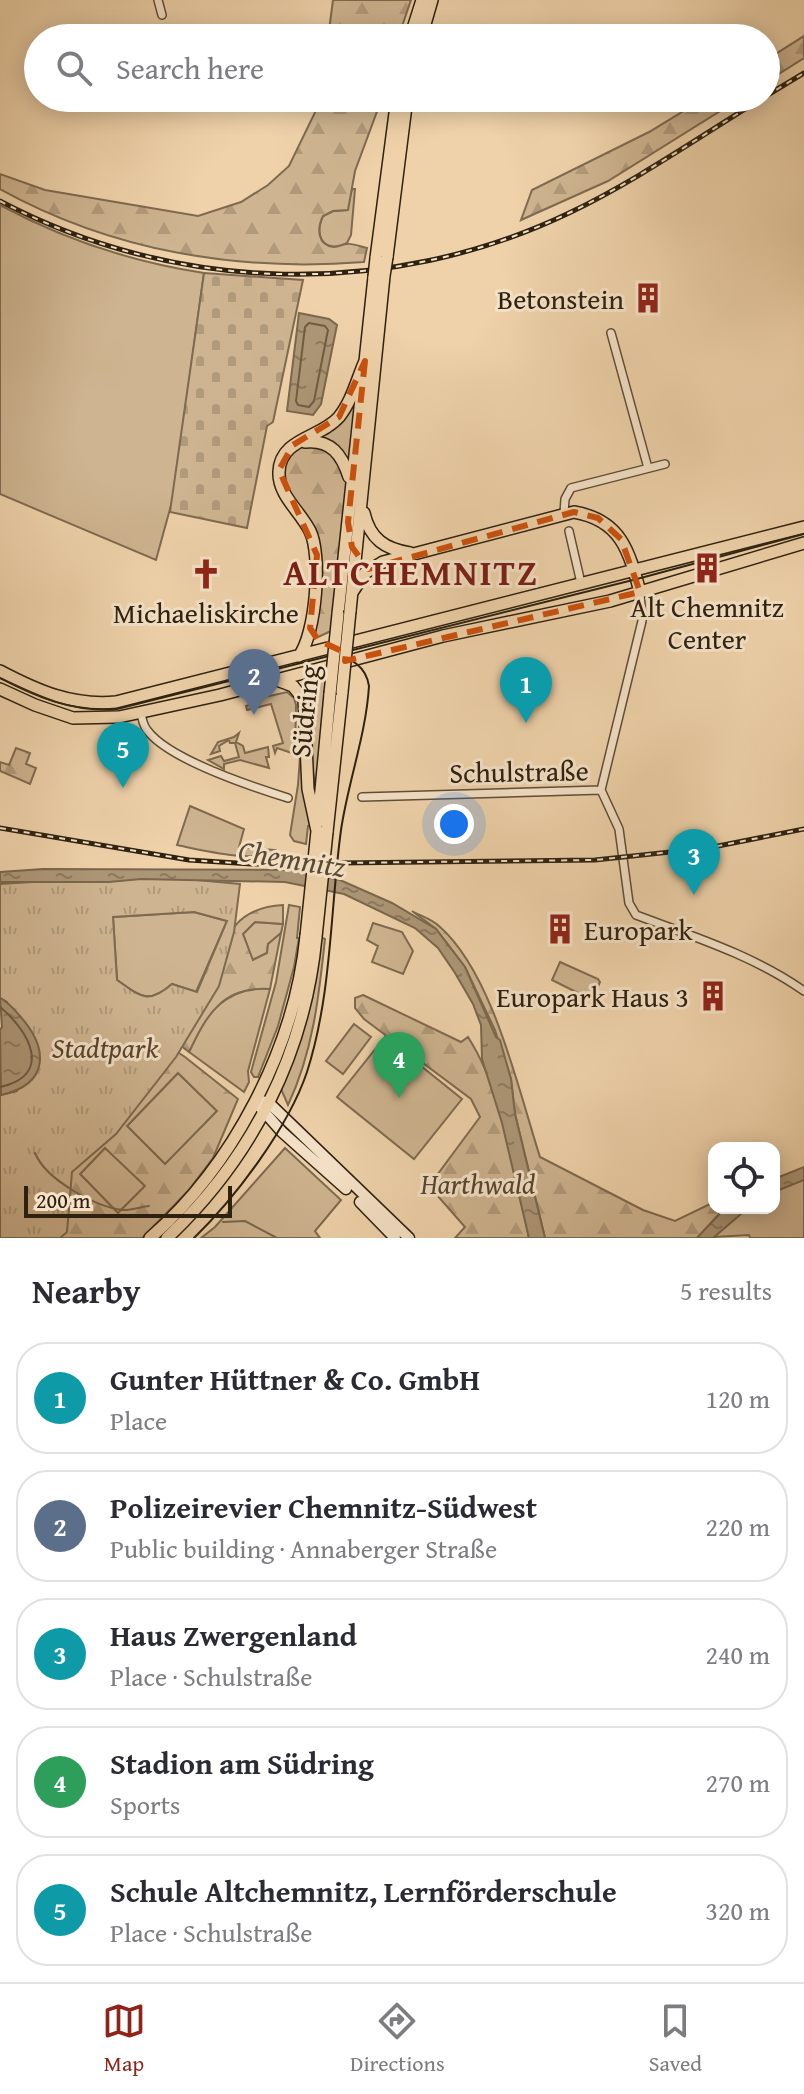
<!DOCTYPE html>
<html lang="en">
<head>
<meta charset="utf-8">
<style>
  :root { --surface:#fff; --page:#f7f7f7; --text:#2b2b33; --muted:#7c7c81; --line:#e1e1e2; --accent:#8f2418 }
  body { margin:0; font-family:"Gentium Book Plus",serif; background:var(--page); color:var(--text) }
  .controls { position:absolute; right:24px; bottom:24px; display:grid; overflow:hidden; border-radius:16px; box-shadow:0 4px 20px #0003 }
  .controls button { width:72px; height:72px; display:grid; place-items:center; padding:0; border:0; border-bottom:2px solid var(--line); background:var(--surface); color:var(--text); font:40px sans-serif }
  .scale { position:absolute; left:24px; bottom:20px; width:208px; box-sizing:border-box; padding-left:8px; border:4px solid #2e2110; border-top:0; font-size:22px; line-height:28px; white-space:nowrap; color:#2e2110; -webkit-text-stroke:6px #f5e2c8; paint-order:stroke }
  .you { position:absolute; left:454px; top:824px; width:28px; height:28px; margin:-20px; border:6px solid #fff; border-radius:50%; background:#1a73e8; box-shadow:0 0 0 12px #1a73e833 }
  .badge { display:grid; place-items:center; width:52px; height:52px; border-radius:50%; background:var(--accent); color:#fff; font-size:26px; font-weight:700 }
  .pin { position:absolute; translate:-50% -66px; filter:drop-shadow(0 2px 4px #0008) }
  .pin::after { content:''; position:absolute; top:42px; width:28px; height:24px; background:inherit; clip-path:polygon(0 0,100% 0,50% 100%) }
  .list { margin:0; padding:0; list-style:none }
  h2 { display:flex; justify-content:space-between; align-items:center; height:104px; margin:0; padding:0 32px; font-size:34px }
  h2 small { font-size:26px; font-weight:400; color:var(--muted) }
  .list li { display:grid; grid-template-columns:52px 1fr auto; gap:24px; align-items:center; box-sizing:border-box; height:112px; margin:0 16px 16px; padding:0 16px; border:2px solid var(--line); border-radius:32px }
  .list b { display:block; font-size:30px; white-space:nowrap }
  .list p { margin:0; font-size:26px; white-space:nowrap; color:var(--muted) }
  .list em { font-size:26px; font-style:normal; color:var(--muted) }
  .icon { flex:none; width:44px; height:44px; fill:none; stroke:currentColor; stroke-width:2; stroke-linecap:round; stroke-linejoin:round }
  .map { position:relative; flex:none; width:804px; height:1238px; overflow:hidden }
  .search { position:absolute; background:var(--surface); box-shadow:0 4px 20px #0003; left:24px; right:24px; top:24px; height:88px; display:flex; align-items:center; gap:20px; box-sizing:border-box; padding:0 28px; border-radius:44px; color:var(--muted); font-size:30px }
  .sheet { height:744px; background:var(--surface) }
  nav { display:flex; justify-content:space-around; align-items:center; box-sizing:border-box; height:112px; border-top:2px solid var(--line); background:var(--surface); font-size:22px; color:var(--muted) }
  nav a { display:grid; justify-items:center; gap:4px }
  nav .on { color:var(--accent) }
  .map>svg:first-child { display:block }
  .green { fill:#ceb490; stroke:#7e6a50; stroke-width:2 }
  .forest { fill:url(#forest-firs); stroke:#7e6a50; stroke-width:2; fill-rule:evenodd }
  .cemetery { fill:url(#cemetery-stones); stroke:#7e6a50; stroke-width:2 }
  .park { fill:url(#park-tufts); stroke:#7e6a50; stroke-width:2; fill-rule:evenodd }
  .water { fill:url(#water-ripples); stroke:#7a674d; stroke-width:2 }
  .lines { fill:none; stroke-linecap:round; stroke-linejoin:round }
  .shore { stroke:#6e5c43; stroke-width:2 }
  .stream { stroke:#7a674d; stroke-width:2 }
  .minor-casing { stroke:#5e4d36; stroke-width:10 }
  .secondary-casing { stroke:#2e2110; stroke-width:13 }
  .primary-casing { stroke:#2e2110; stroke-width:14 }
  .minor { stroke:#f5e2c8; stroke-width:7 }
  .secondary { stroke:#f5e2c8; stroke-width:10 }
  .primary { stroke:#efd2aa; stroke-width:11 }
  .tram { stroke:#2e2110; stroke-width:2 }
  .rail-casing { stroke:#2e2110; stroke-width:5 }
  .rail { stroke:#f5e2c8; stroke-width:2; stroke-dasharray:6; stroke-linecap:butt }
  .primary-bridge-casing { stroke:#2e2110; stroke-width:14; stroke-linecap:butt }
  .primary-bridge { stroke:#efd2aa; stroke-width:11 }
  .marked { fill:none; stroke:#cc510d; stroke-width:6; stroke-dasharray:16 10; stroke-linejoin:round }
  .labels { text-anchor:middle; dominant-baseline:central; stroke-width:6; stroke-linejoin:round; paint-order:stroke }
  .poi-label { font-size:28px; fill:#2e2110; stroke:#f5e2c8; text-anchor:end }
  .street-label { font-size:28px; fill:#2e2110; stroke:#f5e2c8 }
  .park-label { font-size:28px; font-style:italic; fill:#564630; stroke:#f5e2c8 }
  .water-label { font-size:30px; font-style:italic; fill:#5a4a34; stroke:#f5e2c8 }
  .district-label { font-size:36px; font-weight:bold; letter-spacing:2px; fill:#7a1f14; stroke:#f5e2c8 }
</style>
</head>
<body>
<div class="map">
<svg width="804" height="1238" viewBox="0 0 804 1238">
  <defs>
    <pattern id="forest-firs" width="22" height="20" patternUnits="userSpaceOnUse" patternTransform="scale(2)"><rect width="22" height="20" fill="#ceb490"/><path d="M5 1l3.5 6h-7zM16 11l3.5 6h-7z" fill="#b19a7b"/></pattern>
    <pattern id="cemetery-stones" width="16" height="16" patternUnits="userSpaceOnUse" patternTransform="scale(2)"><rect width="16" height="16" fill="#ceb490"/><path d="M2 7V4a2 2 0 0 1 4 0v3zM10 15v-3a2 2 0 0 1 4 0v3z" fill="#b19a7b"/></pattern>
    <pattern id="park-tufts" width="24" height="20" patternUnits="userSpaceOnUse" patternTransform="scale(2)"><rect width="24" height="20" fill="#ceb490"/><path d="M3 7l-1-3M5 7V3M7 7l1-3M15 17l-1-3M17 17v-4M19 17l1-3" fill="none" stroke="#b19a7b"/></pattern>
    <pattern id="water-ripples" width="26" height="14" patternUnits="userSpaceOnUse" patternTransform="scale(2)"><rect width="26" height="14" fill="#ad9676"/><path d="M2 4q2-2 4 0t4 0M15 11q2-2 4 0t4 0" fill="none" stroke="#8d7a5f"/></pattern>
  </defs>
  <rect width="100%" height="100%" fill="#efd2aa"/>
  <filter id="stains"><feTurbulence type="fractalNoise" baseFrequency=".0025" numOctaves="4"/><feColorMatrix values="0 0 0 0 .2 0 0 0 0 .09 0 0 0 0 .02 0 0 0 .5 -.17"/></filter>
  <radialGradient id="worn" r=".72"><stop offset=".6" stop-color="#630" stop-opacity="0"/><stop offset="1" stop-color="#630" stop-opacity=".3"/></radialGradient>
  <path class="green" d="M 352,189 L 355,189 L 351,235 L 347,243 C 325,254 313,237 323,216 L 333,211 L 347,210 Z
    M 0,205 C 65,240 132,262 204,273 L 173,498 L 156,560 L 0,494 Z
    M 365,361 L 351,483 L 301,439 L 332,424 Z
    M 326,677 L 316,789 L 298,687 Z
    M 287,692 L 294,698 L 296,705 L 295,754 L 277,748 L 275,753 L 273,746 L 283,743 L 271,704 L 247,710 L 246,706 L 256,703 L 256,699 Z
    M 239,733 L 236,742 L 243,746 L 245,753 L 268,747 L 269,757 L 266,757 L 269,768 L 240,760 L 224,764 L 224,769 L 208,760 L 221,756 L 224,761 L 239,757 L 235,743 L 230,743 L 229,740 L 219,746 L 220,751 L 211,754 L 218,742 L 234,737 Z
    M 301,742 L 310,826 L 308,826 L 306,844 L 294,841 L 290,835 L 298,785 Z
    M 190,806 L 244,829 L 239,847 L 275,850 C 262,865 197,849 177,845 Z
    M 289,905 L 300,907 L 297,938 L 299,938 L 294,967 L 278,1026 L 258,1077 L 254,1077 L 251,1072 L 276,982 Z
    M 194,912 L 227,921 L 196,992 L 141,997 L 117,980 L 113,917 Z
    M 255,922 L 283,924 L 281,933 L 268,944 L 267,953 L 252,960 L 243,934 Z
    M 373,923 L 402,932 L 413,951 L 403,974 L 372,962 L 378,946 L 367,940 Z
    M 320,937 L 325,939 C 319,996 313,1052 288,1105 L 281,1089 Z
    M 560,962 L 598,979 L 600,982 L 593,997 L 590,999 L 552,980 Z
    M 253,988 L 270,989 L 248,1071 L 249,1082 L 244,1092 L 189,1052 C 205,1018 215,998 253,988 Z
    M 354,1024 L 371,1037 L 343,1074 L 326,1061 Z
    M 385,1037 L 462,1099 L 414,1159 L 337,1097 Z
    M 178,1073 L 217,1111 L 166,1165 L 127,1126 Z
    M 106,1147 L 145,1186 L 118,1213 L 80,1174 Z
    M 285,1148 L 341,1200 L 315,1231 L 320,1238 L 201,1238 L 215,1227 Z
    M 804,1178 L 804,1238 L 750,1238 L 749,1235 L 714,1237 L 739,1208 L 774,1208 L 774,1189 Z"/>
  <path class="forest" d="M 333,0 L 411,0 L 398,38 L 328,38 Z
    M 804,36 L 804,58 L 766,82 L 766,60 Z
    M 322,98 L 382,98 L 355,171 L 348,210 L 333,211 L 323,216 C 317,228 317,246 334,247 C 339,247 343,244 347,244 C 353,243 362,247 367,248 L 364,262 C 238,272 112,251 0,189 L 0,174 L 45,190 L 198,216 L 241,202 L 268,185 L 289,166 Z
    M 705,98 L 741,98 L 608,181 L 521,220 L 532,190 L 649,132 Z
    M 303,442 L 327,445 L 351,483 L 331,631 L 316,638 L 313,634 L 317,555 L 283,492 L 281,460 Z
    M 16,748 L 30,753 L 26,764 L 36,768 L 30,784 L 0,771 L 0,762 L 9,765 Z
    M 283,905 L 283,924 L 255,922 L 243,934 L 253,960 L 267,953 L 268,944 L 281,933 L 270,989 C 223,986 207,1014 189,1052 L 157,1027 L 117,980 C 140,996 148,1005 172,984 L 203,994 C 223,949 226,908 283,905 Z
    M 412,911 C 421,916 432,919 439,926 C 493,973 518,1089 540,1157 L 643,1210 L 675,1221 L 714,1202 L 714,1208 L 725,1208 L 697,1238 L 545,1238 L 515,1114 L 511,1079 L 495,1030 L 465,967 L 436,929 Z
    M 363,995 L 461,1042 L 468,1037 C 504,1093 515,1174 529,1238 L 455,1238 L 465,1227 L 429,1186 L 480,1117 L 471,1099 L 364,1019 L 355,1008 L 355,998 Z
    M 156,1038 L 185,1057 L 238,1099 L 213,1158 L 188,1191 L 142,1238 L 0,1238 L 0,1095 C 21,1090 34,1080 40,1059 ZM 178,1073 L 217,1111 L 165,1164 L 127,1126 ZM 105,1148 L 145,1186 L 118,1213 L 80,1174 Z"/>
  <path class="cemetery" d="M 204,273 L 303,280 L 273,422 L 267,426 L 247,528 L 170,512 Z"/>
  <path class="park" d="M 143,875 L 240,884 L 234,932 L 219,986 L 176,1057 L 116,1134 L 72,1172 L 67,1232 L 60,1238 L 0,1238 L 0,1095 L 17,1091 L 7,1002 L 0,998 L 0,884 ZM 194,912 L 227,921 L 197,992 L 172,984 C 148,1005 141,997 117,980 L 113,917 Z"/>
  <path class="water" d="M 299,313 L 329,319 L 337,325 L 321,404 L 313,415 L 287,411 Z
    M 43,869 L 293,870 L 340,880 L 392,903 L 436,929 L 465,967 L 496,1037 L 500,1040 L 511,1079 L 515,1114 L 545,1238 L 529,1238 L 502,1123 L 482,1059 L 481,1025 L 473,1004 L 455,973 L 438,948 L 415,928 L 344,894 L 285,882 L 141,879 L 109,882 L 0,882 L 0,872 Z
    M 0,998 C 8,1002 13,1008 19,1015 C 49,1048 50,1084 1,1095 L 0,1030 L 2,1027 Z
    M 804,1167 L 804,1180 L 774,1192 L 774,1179 Z
    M 725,1208 L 748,1208 L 713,1238 L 697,1238 Z"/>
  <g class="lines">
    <path class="shore" d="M 309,323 L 325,326 L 328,330 L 314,401 L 309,407 L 298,405 L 296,401 L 305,327 Z
      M 0,1007 C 29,1031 54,1075 0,1087"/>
    <path class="stream" d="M 35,1153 C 46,1180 96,1207 123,1210 C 132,1210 141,1207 149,1206
      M 223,1222 L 245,1221 L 277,1238"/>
    <g class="minor-casing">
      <path id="minor" d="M 158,0 L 162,15
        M 611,333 L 648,468
        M 564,513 L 565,499 L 571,488 L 665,464
        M 569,531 L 581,583
        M 141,713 C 142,719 143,725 147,730 C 168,759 253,787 288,798
        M 601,790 L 619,829 L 629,903 L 636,915 C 692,936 755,956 804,991
        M 601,790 L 642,621 L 640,592
        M 362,797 L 601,790"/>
    </g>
    <g class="secondary-casing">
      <path id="secondary" d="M 262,1101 L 269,1103 L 409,1238
        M 259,1106 L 282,1132 L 346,1189
        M 360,1202 L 395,1238"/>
    </g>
    <g class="primary-casing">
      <path id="primary" d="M 410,38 L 422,0
        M 421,38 L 432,0
        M 387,257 L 407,98
        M 376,258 L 397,98
        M 305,442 C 331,439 342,455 349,477
        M 364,513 C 370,539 385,549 410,553
        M 353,591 L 365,573 L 383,562 L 574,512 C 621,520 629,551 640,592
        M 350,611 L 384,276
        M 338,614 L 374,277
        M 299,656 C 316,634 322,555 310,531 C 300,511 278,495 279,472 C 280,438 321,438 339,417 C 352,401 357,379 365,361
        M 0,671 C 38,691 72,706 116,702 L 804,527
        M 277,680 L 293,686 L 304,700 L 308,789 L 317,831
        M 0,689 L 35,705 L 73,718 L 119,717 L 220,695 L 443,636 L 610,601 L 804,543
        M 318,822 L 330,694
        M 327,832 L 342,692
        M 150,1238 C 234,1165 295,1047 306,936
        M 167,1238 C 252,1158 305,1054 316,937"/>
    </g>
    <use href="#minor" class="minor"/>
    <use href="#secondary" class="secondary"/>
    <use href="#primary" class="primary"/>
    <path class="tram" d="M 0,678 C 39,697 73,713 117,709 L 637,579 L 804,534
      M 194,1238 C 236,1197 288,1128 307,1072 C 332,994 330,911 341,830 C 348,782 366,735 369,686 C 366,667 352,657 333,656"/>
    <g class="rail-casing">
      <path id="rail" d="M 766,96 L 804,73
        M 0,201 C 176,294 390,299 569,213 C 636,181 699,137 763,98
        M 0,828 L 189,860 L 252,864 L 595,860 L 708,848 L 804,829"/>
    </g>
    <use href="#rail" class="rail"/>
    <g class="primary-bridge-casing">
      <path id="primary-bridge" d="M 384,276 L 387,257
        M 374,277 L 376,258
        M 342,692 L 350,611
        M 330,694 L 338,614
        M 306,936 L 317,831
        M 316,937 L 327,832"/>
    </g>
    <use href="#primary-bridge" class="primary-bridge"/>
  </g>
  <path class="marked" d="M 365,361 L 348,522 L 352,547 L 368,569 L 574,512 L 598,518 L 621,539 L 640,592 L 345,661 L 346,653 L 318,640 L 310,628 L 317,555 L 279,470 L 293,445 L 339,417 Z"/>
  <defs>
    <g id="building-bare" transform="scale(2.4)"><path d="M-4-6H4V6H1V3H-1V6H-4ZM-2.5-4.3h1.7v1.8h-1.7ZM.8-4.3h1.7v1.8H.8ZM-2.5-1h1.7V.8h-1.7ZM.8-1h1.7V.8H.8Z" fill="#8f2418" stroke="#f5e2c8" stroke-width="2.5" paint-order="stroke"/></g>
    <g id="church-bare" transform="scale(2.4)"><path d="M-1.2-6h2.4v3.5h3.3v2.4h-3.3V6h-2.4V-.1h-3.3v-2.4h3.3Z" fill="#8f2418" stroke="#f5e2c8" stroke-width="2.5" paint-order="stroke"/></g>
  </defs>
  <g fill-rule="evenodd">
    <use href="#building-bare" x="648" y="298"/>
    <use href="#building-bare" x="707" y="568"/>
    <use href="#church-bare" x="206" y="574"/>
    <use href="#building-bare" x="560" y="929"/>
    <use href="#building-bare" x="713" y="996"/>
  </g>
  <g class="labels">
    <g class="poi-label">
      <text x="624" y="298">Betonstein</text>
      <text x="707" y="606" text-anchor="middle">Alt Chemnitz<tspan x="707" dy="32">Center</tspan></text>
      <text x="206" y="612" text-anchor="middle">Michaeliskirche</text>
      <text x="584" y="929" text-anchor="start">Europark</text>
      <text x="689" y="996">Europark Haus 3</text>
    </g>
    <g class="street-label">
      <text transform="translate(304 711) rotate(-84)">Südring</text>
      <text transform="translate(519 771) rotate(-1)">Schulstraße</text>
    </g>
    <g class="park-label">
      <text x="105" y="1047">Stadtpark</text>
      <text x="478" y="1183">Harthwald</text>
    </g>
    <g class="water-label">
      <text transform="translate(292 858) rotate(9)">Chemnitz</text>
    </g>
    <g class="district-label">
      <text x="411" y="571">ALTCHEMNITZ</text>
    </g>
  </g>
  <rect width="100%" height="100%" filter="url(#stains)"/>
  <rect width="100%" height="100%" fill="url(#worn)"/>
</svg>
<div class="controls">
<button><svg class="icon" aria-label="locate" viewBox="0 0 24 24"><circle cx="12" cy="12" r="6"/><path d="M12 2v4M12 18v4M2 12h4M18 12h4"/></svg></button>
</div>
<div class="scale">200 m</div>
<div class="you"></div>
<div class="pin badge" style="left:526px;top:723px;background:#0f9aa8">1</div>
<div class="pin badge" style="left:254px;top:715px;background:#5c6f8a">2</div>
<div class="pin badge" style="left:694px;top:895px;background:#0f9aa8">3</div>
<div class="pin badge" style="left:399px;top:1098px;background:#2e9e5b">4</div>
<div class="pin badge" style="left:123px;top:788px;background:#0f9aa8">5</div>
<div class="search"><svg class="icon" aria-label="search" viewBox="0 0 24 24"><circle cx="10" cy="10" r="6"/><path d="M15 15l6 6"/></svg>Search here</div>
</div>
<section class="sheet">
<h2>Nearby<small>5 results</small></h2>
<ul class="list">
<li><span class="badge" style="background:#0f9aa8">1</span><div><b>Gunter Hüttner &amp; Co. GmbH</b><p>Place</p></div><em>120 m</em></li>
<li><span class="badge" style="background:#5c6f8a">2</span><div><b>Polizeirevier Chemnitz-Südwest</b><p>Public building · Annaberger Straße</p></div><em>220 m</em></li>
<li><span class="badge" style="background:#0f9aa8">3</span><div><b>Haus Zwergenland</b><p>Place · Schulstraße</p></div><em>240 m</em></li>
<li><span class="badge" style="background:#2e9e5b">4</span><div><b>Stadion am Südring</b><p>Sports</p></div><em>270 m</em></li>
<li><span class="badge" style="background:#0f9aa8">5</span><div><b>Schule Altchemnitz, Lernförderschule</b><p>Place · Schulstraße</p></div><em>320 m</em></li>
</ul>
</section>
<nav>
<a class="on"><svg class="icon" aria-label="map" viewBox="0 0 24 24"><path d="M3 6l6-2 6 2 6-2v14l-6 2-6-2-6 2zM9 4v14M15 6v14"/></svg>Map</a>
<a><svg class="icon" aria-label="directions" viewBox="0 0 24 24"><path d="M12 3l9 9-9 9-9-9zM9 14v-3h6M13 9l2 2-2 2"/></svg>Directions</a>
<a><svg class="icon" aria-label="saved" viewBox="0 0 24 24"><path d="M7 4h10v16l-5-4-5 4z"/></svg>Saved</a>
</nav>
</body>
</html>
